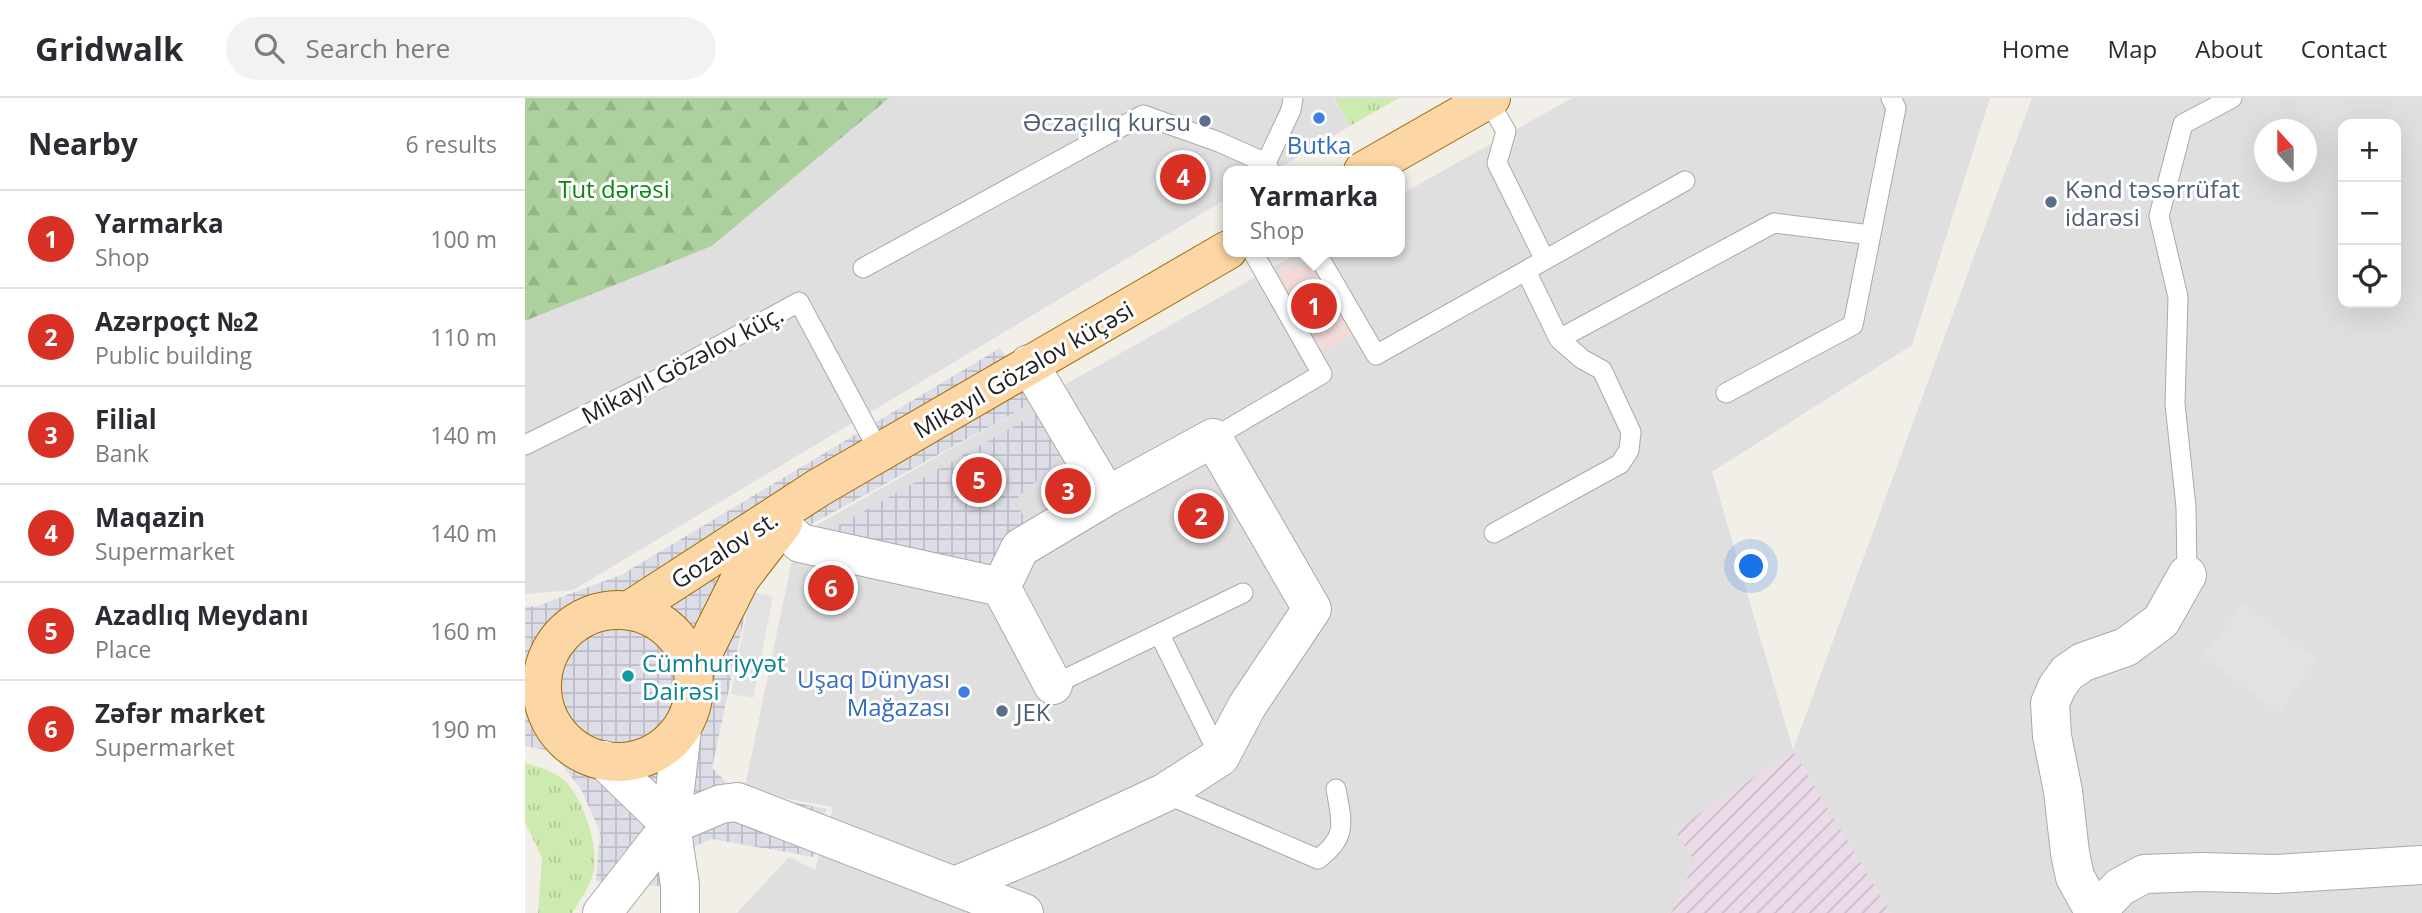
<!DOCTYPE html>
<html lang="en">
<head>
<meta charset="utf-8">
<style>
  :root { --surface:#fff; --page:#f2f2f3; --text:#2b2b33; --muted:#7c7c81; --line:#e1e1e2; --accent:#d93025 }
  body { margin:0; font-family:"Open Sans",sans-serif; background:var(--page); color:var(--text) }
  .controls { position:absolute; right:21px; top:21px; display:grid; overflow:hidden; border-radius:14px; box-shadow:0 7px 28px #0002 }
  .controls button { width:63px; height:63px; display:grid; place-items:center; padding:0; border:0; border-bottom:2px solid var(--line); background:var(--surface); color:var(--text); font:35px sans-serif }
  .compass { position:absolute; left:1729px; top:21px; width:63px; height:63px; border-radius:50%; background:var(--surface); box-shadow:0 7px 28px #0002; rotate:339deg }
  .you { position:absolute; left:1227px; top:469px; width:24px; height:24px; margin:-18px; border:5px solid #fff; border-radius:50%; background:#1a73e8; box-shadow:0 0 0 10px #1a73e833 }
  .badge { display:grid; place-items:center; width:46px; height:46px; border-radius:50%; background:var(--accent); color:#fff; font-size:23px; font-weight:700 }
  .pin { position:absolute; translate:-50% -50%; border:4px solid #fff; box-shadow:0 2px 7px #0006 }
  .popup { position:absolute; left:698px; top:68px; width:182px; height:91px; box-sizing:border-box; display:grid; place-content:center; border-radius:14px; background:var(--surface); filter:drop-shadow(0 2px 5px #0005); font-size:23px; white-space:nowrap; color:var(--muted) }
  .popup b { font-size:26px; color:var(--text) }
  .popup::after { content:''; position:absolute; left:50%; top:100%; margin-left:-14px; border:14px solid transparent; border-top-color:var(--surface) }
  .list { margin:0; padding:0; list-style:none }
  h2 { display:flex; justify-content:space-between; align-items:center; height:91px; margin:0; padding:0 28px; font-size:30px }
  h2 small { font-size:23px; font-weight:400; color:var(--muted) }
  .list li { display:grid; grid-template-columns:46px 1fr auto; gap:21px; align-items:center; box-sizing:border-box; height:98px; padding:0 28px; border-top:2px solid var(--line) }
  .list b { display:block; font-size:26px; white-space:nowrap }
  .list p { margin:0; font-size:23px; white-space:nowrap; color:var(--muted) }
  .list em { font-size:23px; font-style:normal; color:var(--muted) }
  .icon { flex:none; width:38px; height:38px; fill:none; stroke:currentColor; stroke-width:2; stroke-linecap:round; stroke-linejoin:round }
  .map { position:relative; flex:none; width:1897px; height:815px; overflow:hidden }
  header { display:flex; align-items:center; gap:42px; box-sizing:border-box; height:98px; padding:0 35px; background:var(--surface); border-bottom:2px solid var(--line) }
  header strong { font-size:33px }
  nav { display:flex; gap:38px; margin-inline-start:auto; font-size:24px }
  .search { width:490px; height:63px; background:var(--page); display:flex; align-items:center; gap:18px; box-sizing:border-box; padding:0 24px; border-radius:38px; color:var(--muted); font-size:26px }
  main { display:flex }
  aside { flex:1; background:var(--surface) }
  .map>svg:first-child { display:block }
  .residential { fill:#e0dfdf; fill-rule:evenodd }
  .commercial { fill:#f2dad9 }
  .industrial { fill:url(#industrial-furrows) }
  .grass { fill:url(#grass-tufts) }
  .forest { fill:url(#forest-firs) }
  .parking { fill:#e2e2e2 }
  .plaza { fill:url(#plaza-grid) }
  .lines { fill:none; stroke-linecap:round; stroke-linejoin:round }
  .service-casing { stroke:#a9a9a9; stroke-width:21 }
  .minor-casing { stroke:#a9a9a9; stroke-width:40 }
  .tertiary-casing { stroke:#a9a9a9; stroke-width:40 }
  .primary-casing { stroke:#a06b00; stroke-width:40 }
  .service { stroke:#fff; stroke-width:19 }
  .minor { stroke:#fff; stroke-width:38 }
  .tertiary { stroke:#fff; stroke-width:38 }
  .primary { stroke:#fcd6a4; stroke-width:38 }
  .shop-dot { fill:#3f7fe0; stroke:#fff; stroke-width:2.5 }
  .service-dot { fill:#5c6f8a; stroke:#fff; stroke-width:2.5 }
  .culture-dot { fill:#0f9aa8; stroke:#fff; stroke-width:2.5 }
  .labels { text-anchor:middle; dominant-baseline:central; stroke-width:6; stroke-linejoin:round; paint-order:stroke }
  .service-label { font-size:24px; fill:#4e5e75; stroke:#fff; text-anchor:start }
  .shop-label { font-size:24px; fill:#366cbe; stroke:#fff }
  .park-label { font-size:24px; fill:#0c8416; stroke:#fff }
  .street-label { font-size:24px; fill:#222; stroke:#fff }
  .culture-label { font-size:24px; fill:#0d838f; stroke:#fff; text-anchor:start }
</style>
</head>
<body>
<header>
<strong>Gridwalk</strong>
<div class="search"><svg class="icon" aria-label="search" viewBox="0 0 24 24"><circle cx="10" cy="10" r="6"/><path d="M15 15l6 6"/></svg>Search here</div>
<nav><a>Home</a><a>Map</a><a>About</a><a>Contact</a></nav>
</header>
<main>
<aside>
<h2>Nearby<small>6 results</small></h2>
<ul class="list">
<li><span class="badge">1</span><div><b>Yarmarka</b><p>Shop</p></div><em>100 m</em></li>
<li><span class="badge">2</span><div><b>Azərpoçt №2</b><p>Public building</p></div><em>110 m</em></li>
<li><span class="badge">3</span><div><b>Filial</b><p>Bank</p></div><em>140 m</em></li>
<li><span class="badge">4</span><div><b>Maqazin</b><p>Supermarket</p></div><em>140 m</em></li>
<li><span class="badge">5</span><div><b>Azadlıq Meydanı</b><p>Place</p></div><em>160 m</em></li>
<li><span class="badge">6</span><div><b>Zəfər market</b><p>Supermarket</p></div><em>190 m</em></li>
</ul>
</aside>
<div class="map">
<svg width="1897" height="815" viewBox="0 0 1897 815">
  <defs>
    <pattern id="industrial-furrows" width="10" height="10" patternUnits="userSpaceOnUse" patternTransform="scale(1.75)"><rect width="10" height="10" fill="#ebdbe8"/><path d="M-1 1l2-2M0 10L10 0M9 11l2-2" fill="none" stroke="#c9bcc7"/></pattern>
    <pattern id="grass-tufts" width="24" height="20" patternUnits="userSpaceOnUse" patternTransform="scale(1.75)"><rect width="24" height="20" fill="#cdebb0"/><path d="M3 7l-1-3M5 7V3M7 7l1-3M15 17l-1-3M17 17v-4M19 17l1-3" fill="none" stroke="#b0c997"/></pattern>
    <pattern id="forest-firs" width="22" height="20" patternUnits="userSpaceOnUse" patternTransform="scale(1.75)"><rect width="22" height="20" fill="#add19e"/><path d="M5 1l3.5 6h-7zM16 11l3.5 6h-7z" fill="#95b388"/></pattern>
    <pattern id="plaza-grid" width="8" height="8" patternUnits="userSpaceOnUse" patternTransform="scale(1.75)"><rect width="8" height="8" fill="#dddde8"/><path d="M0 4h8M4 0v8" fill="none" stroke="#bdbdc7"/></pattern>
  </defs>
  <rect width="100%" height="100%" fill="#f2efe9"/>
  <path class="residential" d="M 364,0 L 808,0 L 825,28 L 749,73 L 703,73 L 703,100 L 48,492 L 0,496 L 0,223 L 187,148 Z
    M 1047,0 L 1465,0 L 1387,247 L 1187,374 L 1268,652 L 1507,0 L 1897,0 L 1897,815 L 1366,815 L 1268,654 L 1170,764 L 1146,815 L 212,815 L 264,759 L 290,772 L 308,709 L 225,694 L 220,688 L 272,438 L 775,154 L 875,154 L 875,97 ZM 1818,26 L 1871,26 L 1871,205 L 1818,205 ZM 1740,32 L 1782,32 L 1782,74 L 1740,74 Z"/>
  <path class="commercial" d="M 786,163 L 829,237 L 793,256 L 750,179 L 762,164 L 768,173 Z"/>
  <path class="industrial" d="M 1268,653 L 1366,815 L 1146,815 L 1170,764 L 1150,732 Z"/>
  <path class="grass" d="M 809,0 L 874,0 L 825,28 Z
    M 0,665 C 14,669 29,673 40,683 C 59,702 75,750 68,776 C 64,790 55,803 47,815 L 13,815 L 17,760 L 0,724 Z"/>
  <path class="forest" d="M 0,0 L 364,0 L 187,148 L 0,223 Z"/>
  <path class="parking" d="M 226,494 L 248,498 L 228,600 L 206,596 Z
    M 1719,506 L 1792,561 L 1754,615 L 1677,558 Z"/>
  <path class="plaza" d="M 475,250 L 511,303 L 276,432 L 228,479 L 187,670 L 209,692 L 301,711 L 289,759 L 187,741 L 166,750 L 173,791 L 71,783 L 75,734 L 56,691 L 26,653 L 0,648 L 0,509 L 12,508 L 96,477 Z
    M 511,316 L 536,361 L 490,402 L 509,439 L 437,477 L 286,443 Z"/>
  <g class="lines">
    <g class="service-casing">
      <path id="service" d="M 963,2 L 981,33 L 972,65 L 1020,162
        M 745,73 L 741,65 L 766,12 L 768,0
        M 791,154 L 851,257 L 1160,83
        M 338,170 L 618,17 L 694,44 L 741,65
        M 1034,241 L 1249,125 L 1346,137
        M 1201,295 L 1328,227 L 1371,10 L 1366,0
        M 688,340 L 797,276 L 728,154
        M 0,347 L 135,280 L 274,204 L 355,355
        M 969,435 L 1095,366 L 1104,352 L 1106,334 L 1077,272 L 1057,261 L 1034,241 L 1001,173
        M 1662,477 L 1661,409 L 1650,306 L 1653,199 L 1634,118 L 1658,26 L 1707,0
        M 635,537 L 695,659
        M 528,587 L 718,495
        M 639,695 L 793,761 C 823,739 817,724 811,691"/>
    </g>
    <g class="minor-casing">
      <path id="minor" d="M 504,266 L 582,398 L 495,450 L 476,489 L 528,587
        M 256,427 L 275,445 L 476,489
        M 430,788 L 531,745 L 639,695 L 695,659 L 722,608 L 787,511 L 688,340 L 582,398
        M 77,815 L 146,727 L 196,706 L 212,704 L 499,815
        M 1570,815 L 1550,779 L 1545,755 L 1538,693 L 1527,638 L 1525,605 L 1532,589 L 1542,575 L 1558,564 L 1601,549 L 1636,523 L 1662,477
        M 1570,815 L 1595,789 L 1619,776 L 1676,774 L 1751,776 L 1897,767"/>
    </g>
    <g class="tertiary-casing">
      <path id="tertiary" d="M 79,662 L 146,727
        M 155,815 L 155,787 L 146,727 L 157,631"/>
    </g>
    <g class="primary-casing">
      <path id="primary" d="M 838,73 L 966,0
        M 105,512 L 293,390 L 703,152
        M17 588a76 76 0 1 1 152 0a76 76 0 1 1-152 0Z
        M 168,575 L 215,481 L 258,425"/>
    </g>
    <use href="#service" class="service"/>
    <use href="#minor" class="minor"/>
    <use href="#tertiary" class="tertiary"/>
    <use href="#primary" class="primary"/>
  </g>
  <g class="shop-dot">
    <circle cx="794" cy="20" r="7"/>
    <circle cx="439" cy="594" r="7"/>
  </g>
  <g class="service-dot">
    <circle cx="680" cy="23" r="7"/>
    <circle cx="1526" cy="104" r="7"/>
    <circle cx="477" cy="613" r="7"/>
  </g>
  <circle class="culture-dot" cx="103" cy="578" r="7"/>
  <g class="labels">
    <g class="service-label">
      <text x="666" y="23" text-anchor="end">Əczaçılıq kursu</text>
      <text x="1540" y="90">Kənd təsərrüfat<tspan x="1540" dy="28">idarəsi</tspan></text>
      <text x="491" y="613">JEK</text>
    </g>
    <g class="shop-label">
      <text x="794" y="46">Butka</text>
      <text x="425" y="580" text-anchor="end">Uşaq Dünyası<tspan x="425" dy="28">Mağazası</tspan></text>
    </g>
    <g class="park-label">
      <text x="89" y="90">Tut dərəsi</text>
    </g>
    <g class="street-label">
      <text transform="translate(157 266) rotate(-28)">Mikayıl Gözəlov küç.</text>
      <text transform="translate(498 271) rotate(-30)">Mikayıl Gözəlov küçəsi</text>
      <text transform="translate(199 451) rotate(-33)">Gozalov st.</text>
    </g>
    <g class="culture-label">
      <text x="117" y="564">Cümhuriyyət<tspan x="117" dy="28">Dairəsi</tspan></text>
    </g>
  </g>
</svg>
<div class="controls">
<button>+</button>
<button>−</button>
<button><svg class="icon" aria-label="locate" viewBox="0 0 24 24"><circle cx="12" cy="12" r="6"/><path d="M12 2v4M12 18v4M2 12h4M18 12h4"/></svg></button>
</div>
<svg class="compass" viewBox="-18 -18 36 36"><path d="M0-13l5 13h-10z" fill="#e53935"/><path d="M0 13l5-13h-10z" fill="#7c7c81"/></svg>
<div class="you"></div>
<div class="pin badge" style="left:789px;top:208px">1</div>
<div class="popup"><b>Yarmarka</b>Shop</div>
<div class="pin badge" style="left:676px;top:418px">2</div>
<div class="pin badge" style="left:543px;top:393px">3</div>
<div class="pin badge" style="left:658px;top:79px">4</div>
<div class="pin badge" style="left:454px;top:382px">5</div>
<div class="pin badge" style="left:306px;top:490px">6</div>
</div>
</main>
</body>
</html>
